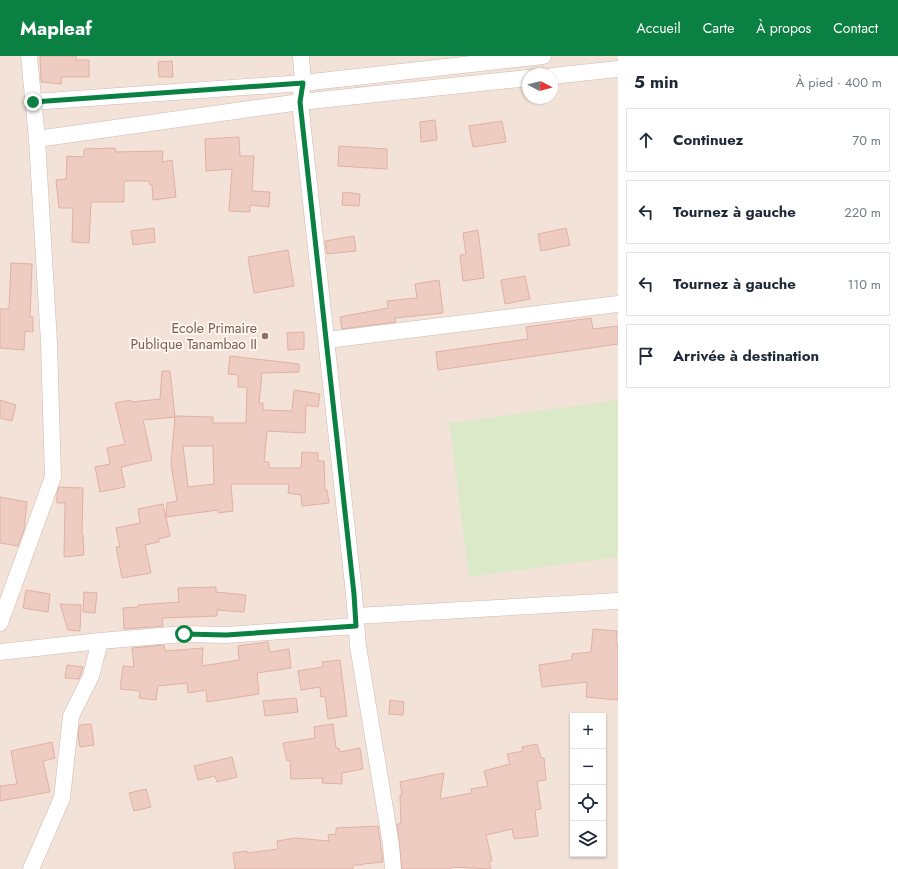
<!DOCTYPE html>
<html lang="fr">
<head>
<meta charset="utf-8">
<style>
  :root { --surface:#fff; --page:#f2f2f3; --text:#1f2937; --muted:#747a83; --line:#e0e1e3; --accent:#0b8043 }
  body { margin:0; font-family:Jost,sans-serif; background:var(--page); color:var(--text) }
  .controls { position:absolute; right:12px; bottom:12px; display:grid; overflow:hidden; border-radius:0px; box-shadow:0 1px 3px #0004 }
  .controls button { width:36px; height:36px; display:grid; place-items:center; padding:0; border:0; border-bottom:1px solid var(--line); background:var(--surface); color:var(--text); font:20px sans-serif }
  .compass { position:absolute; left:522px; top:12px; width:36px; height:36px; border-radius:50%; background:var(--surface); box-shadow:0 1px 3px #0004; rotate:97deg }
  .stop { position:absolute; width:12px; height:12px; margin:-9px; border:3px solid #0b8043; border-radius:50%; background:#fff }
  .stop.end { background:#0b8043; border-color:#fff; box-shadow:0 1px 4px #0008 }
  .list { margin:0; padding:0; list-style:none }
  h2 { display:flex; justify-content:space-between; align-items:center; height:52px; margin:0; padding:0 16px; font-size:17px }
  h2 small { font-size:13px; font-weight:400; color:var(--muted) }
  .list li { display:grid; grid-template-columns:26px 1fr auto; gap:12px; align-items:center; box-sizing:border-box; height:64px; margin:0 8px 8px; padding:0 8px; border:1px solid var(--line); border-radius:0px }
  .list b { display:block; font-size:15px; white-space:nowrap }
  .list em { font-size:13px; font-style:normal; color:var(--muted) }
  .icon { flex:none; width:22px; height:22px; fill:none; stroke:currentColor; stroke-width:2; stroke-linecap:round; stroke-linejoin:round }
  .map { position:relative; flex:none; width:618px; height:813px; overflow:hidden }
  header { display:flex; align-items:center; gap:24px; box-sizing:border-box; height:56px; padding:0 20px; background:var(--accent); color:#fff }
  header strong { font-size:19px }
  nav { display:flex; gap:22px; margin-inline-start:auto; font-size:14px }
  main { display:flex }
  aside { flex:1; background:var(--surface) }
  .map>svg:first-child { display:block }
  .residential { fill:#f3e2d8; fill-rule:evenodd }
  .green { fill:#dbe9c8 }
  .building { fill:#efccc2; stroke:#e1b0a3; fill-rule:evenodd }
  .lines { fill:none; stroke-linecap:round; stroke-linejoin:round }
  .minor-casing { stroke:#cfbab2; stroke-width:17 }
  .minor { stroke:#fff; stroke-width:16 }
  .route { stroke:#0b8043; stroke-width:5 }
  .education-dot { fill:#8d6e63; stroke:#fef6ef; stroke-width:1.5 }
  .labels { text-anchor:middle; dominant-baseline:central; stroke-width:4; stroke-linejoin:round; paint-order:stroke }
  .education-label { font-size:14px; fill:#785e54; stroke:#fef6ef; text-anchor:end }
</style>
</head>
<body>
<header>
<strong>Mapleaf</strong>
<nav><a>Accueil</a><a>Carte</a><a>À propos</a><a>Contact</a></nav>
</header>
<main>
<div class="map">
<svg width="618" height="813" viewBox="0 0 618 813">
  <rect width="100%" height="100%" fill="#fbf1e9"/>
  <path class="residential" d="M 0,0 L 618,0 L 618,813 L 0,813 ZM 528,18 L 552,18 L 552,42 L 528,42 ZM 573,660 L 603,660 L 603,798 L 573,798 Z"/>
  <path class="green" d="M 618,344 L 618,501 L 469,521 L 449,367 Z"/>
  <path class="building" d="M 40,0 L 76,0 L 76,4 L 89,4 L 89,21 L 62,21 L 61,28 L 41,26 Z
    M 172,5 L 173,21 L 159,21 L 158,6 Z
    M 435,64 L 437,84 L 421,86 L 420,66 Z
    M 502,65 L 506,86 L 473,91 L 469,70 Z
    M 239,81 L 240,100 L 254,100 L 252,135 L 270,136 L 269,151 L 250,149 L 250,156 L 229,155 L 232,113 L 206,115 L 205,83 Z
    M 339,90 L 387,93 L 387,113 L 338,110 Z
    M 115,92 L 116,96 L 163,95 L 162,106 L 172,104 L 176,141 L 153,144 L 152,129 L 150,129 L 149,125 L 124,125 L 124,146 L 91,146 L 89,187 L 72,186 L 73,152 L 59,152 L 56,124 L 66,123 L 67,100 L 84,101 L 84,93 Z
    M 343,136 L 360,138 L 359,150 L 342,149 Z
    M 154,172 L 155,186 L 133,189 L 131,175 Z
    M 566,172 L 570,189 L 541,195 L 538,178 Z
    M 478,174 L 484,222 L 463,225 L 460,199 L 466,198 L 463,177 Z
    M 354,180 L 356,195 L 327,198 L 325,185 Z
    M 288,194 L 294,230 L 254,237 L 248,201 Z
    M 11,207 L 32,208 L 30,261 L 33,261 L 33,276 L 25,275 L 24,294 L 0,292 L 0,253 L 9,253 Z
    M 525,220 L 530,243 L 505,248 L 501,224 Z
    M 439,224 L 443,257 L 395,262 L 396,266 L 342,273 L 340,261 L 388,252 L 387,245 L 417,242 L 415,228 Z
    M 591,262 L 593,273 L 618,270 L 618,288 L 438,314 L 436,296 L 528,283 L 526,271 Z
    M 304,276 L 304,293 L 288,294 L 287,277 Z
    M 230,300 L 299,308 L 299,316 L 262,317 L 259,347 L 263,347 L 263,354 L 292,355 L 294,334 L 320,338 L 318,351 L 306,349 L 305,377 L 267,375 L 264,406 L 269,406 L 269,412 L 301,412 L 302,396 L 318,397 L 318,405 L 324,405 L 325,434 L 327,434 L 329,447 L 302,450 L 301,439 L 288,437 L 289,428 L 231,428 L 233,455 L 218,457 L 218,454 L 166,461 L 167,447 L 177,445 L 171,408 L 175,360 L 213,361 L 213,367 L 246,367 L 247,331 L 238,331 L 238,319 L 228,318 ZM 183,390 L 213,390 L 214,428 L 188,431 Z
    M 162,315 L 170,315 L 175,361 L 143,364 L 152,404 L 121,411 L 125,431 L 100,436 L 95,411 L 110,408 L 107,392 L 125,388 L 115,347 L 131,344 L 131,346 L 160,343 Z
    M 0,344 L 16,349 L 12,365 L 0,362 Z
    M 59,431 L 83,432 L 82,479 L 83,479 L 84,499 L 64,501 L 65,447 L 57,447 L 57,438 Z
    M 0,441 L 27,446 L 24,474 L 18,490 L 0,487 Z
    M 163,448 L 170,480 L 159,483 L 159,486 L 145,489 L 151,517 L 122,522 L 116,491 L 120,491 L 116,472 L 140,467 L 138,453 Z
    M 216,531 L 216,536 L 246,539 L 244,556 L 217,554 L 217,560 L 162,562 L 163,570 L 124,573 L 123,552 L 138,551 L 138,549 L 179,546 L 178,532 Z
    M 26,534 L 50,538 L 48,556 L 23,552 Z
    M 84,536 L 97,537 L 95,557 L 83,556 Z
    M 60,548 L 81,549 L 80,575 L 68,574 Z
    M 593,573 L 617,575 L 616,588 L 618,588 L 618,644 L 586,641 L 587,626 L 542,631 L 539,609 L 572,604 L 572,598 L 591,596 Z
    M 268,586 L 270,596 L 289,593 L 291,612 L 257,617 L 259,638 L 207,646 L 206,634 L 188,637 L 187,627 L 158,630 L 156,644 L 139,642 L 140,635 L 120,633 L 123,610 L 134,611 L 132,592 L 164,589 L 165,595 L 203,592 L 202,610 L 239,604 L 238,590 Z
    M 340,604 L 347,660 L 328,663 L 325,640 L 321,641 L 320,631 L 301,634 L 298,615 L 323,611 L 322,606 Z
    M 67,609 L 83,611 L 79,623 L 65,622 Z
    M 296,642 L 298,656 L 265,660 L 263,645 Z
    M 390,644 L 404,646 L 403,659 L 389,658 Z
    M 91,668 L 94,689 L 80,691 L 78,680 L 80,669 Z
    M 333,668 L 336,692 L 339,692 L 340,696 L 360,692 L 363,713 L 342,717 L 342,728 L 322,727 L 323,722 L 291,723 L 290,704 L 287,705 L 283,687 L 315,682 L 314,671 Z
    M 52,686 L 55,702 L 43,705 L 50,736 L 0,745 L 0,730 L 17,728 L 11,695 Z
    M 537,688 L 541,702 L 544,702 L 546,724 L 537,725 L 541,753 L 535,754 L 538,780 L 514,783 L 512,773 L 486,779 L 492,805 L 489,805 L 491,813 L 451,811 L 451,813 L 402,813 L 397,768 L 401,768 L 400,739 L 402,739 L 400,726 L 444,717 L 440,743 L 472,737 L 471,733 L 488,730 L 484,715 L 510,708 L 507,698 L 523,695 L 522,691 Z
    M 232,701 L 237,721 L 217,726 L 215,720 L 198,724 L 194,710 Z
    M 146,733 L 151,751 L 134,755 L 129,737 Z
    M 378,770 L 383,806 L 363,808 L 363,809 L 353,809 L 353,813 L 235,813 L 233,797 L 247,795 L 247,797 L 278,793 L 277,785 L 295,782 L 329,785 L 328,779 L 336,778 L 336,772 Z"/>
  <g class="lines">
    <g class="minor-casing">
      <path id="minor" d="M 301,0 L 303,27 L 300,46 L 354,538 L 358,590 L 391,789 L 393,813
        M 552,20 L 618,13
        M 33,46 L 303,27 L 543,0
        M 37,83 L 300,46 L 528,22
        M 327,284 L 618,248
        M 356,560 L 618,545
        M 0,567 L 53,421 L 49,287 L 37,83 L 29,0
        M 0,596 L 100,585 L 184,578 L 226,579 L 356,570
        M 31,813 L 62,742 L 71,660 L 91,620 L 100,585"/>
    </g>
    <use href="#minor" class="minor"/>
  </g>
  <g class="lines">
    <path class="route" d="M 33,46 L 303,27 L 300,46 L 354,538 L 356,570 L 226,579 L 184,578"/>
  </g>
  <circle class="education-dot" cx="265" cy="280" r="4"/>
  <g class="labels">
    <g class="education-label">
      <text x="257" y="272">Ecole Primaire<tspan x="257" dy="16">Publique Tanambao II</tspan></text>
    </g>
  </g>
</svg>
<div class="controls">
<button>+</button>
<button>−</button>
<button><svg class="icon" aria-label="locate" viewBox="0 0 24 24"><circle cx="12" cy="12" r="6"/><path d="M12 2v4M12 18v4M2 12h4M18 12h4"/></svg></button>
<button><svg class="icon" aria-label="layers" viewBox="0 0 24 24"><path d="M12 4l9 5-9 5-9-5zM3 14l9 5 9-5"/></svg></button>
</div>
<svg class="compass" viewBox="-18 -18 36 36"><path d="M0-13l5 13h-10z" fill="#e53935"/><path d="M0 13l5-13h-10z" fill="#747a83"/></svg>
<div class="stop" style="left:184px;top:578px"></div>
<div class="stop end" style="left:33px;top:46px"></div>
</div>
<aside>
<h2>5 min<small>À pied · 400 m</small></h2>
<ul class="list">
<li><svg class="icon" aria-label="ahead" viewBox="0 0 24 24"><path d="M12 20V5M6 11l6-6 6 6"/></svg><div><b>Continuez</b></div><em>70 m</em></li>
<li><svg class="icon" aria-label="left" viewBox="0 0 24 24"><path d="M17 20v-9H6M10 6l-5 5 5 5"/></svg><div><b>Tournez à gauche</b></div><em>220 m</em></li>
<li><svg class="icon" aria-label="left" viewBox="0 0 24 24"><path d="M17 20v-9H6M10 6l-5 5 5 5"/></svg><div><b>Tournez à gauche</b></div><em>110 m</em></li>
<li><svg class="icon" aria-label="arrive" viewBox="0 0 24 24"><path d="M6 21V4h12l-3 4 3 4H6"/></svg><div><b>Arrivée à destination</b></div></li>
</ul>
</aside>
</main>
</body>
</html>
